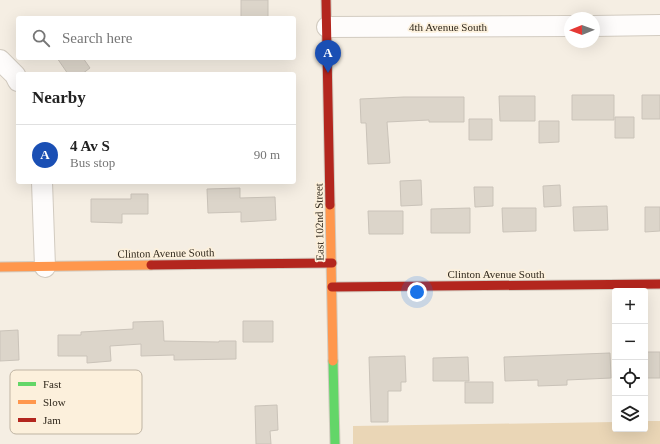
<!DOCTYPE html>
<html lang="en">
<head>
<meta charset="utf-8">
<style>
  :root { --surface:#fff; --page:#f6f6f6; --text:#222; --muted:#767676; --line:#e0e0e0; --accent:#766e62 }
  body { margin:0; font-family:Georgia,serif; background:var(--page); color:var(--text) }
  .controls { position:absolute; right:12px; bottom:12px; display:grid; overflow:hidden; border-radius:4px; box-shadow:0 4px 16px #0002 }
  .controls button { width:36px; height:36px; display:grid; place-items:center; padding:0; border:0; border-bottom:1px solid var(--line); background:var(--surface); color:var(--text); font:20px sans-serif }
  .compass { position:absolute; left:564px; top:12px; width:36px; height:36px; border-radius:50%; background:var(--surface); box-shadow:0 4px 16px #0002; rotate:269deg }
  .you { position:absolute; left:417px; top:292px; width:14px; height:14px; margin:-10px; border:3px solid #fff; border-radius:50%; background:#1a73e8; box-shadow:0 0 0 6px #1a73e833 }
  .badge { display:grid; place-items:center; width:26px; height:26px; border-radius:50%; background:var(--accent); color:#fff; font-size:13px; font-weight:700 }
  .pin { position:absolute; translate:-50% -33px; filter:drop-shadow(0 1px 2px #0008) }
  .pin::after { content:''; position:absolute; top:21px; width:14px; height:12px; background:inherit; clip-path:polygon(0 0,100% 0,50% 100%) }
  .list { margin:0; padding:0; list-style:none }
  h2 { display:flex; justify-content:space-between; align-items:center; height:52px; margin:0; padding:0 16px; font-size:17px }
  h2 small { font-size:13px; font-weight:400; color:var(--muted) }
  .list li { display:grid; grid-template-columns:26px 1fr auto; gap:12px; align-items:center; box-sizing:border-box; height:60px; padding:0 16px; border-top:1px solid var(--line) }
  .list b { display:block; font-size:15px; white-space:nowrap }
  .list p { margin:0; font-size:13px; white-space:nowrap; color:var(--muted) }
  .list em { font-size:13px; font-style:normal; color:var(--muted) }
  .icon { flex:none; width:22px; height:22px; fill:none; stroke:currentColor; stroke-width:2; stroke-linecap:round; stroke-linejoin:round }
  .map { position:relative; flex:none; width:660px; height:444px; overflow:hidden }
  .search { position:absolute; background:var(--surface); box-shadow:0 4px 16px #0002; left:16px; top:16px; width:280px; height:44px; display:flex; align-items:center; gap:10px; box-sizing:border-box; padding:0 14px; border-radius:4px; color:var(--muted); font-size:15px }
  .panel { position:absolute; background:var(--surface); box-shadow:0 4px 16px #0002; left:16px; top:72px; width:280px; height:112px; border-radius:4px }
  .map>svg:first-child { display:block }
  .green { fill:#ead6b6 }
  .building { fill:#dcd5ca; stroke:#cac3b9 }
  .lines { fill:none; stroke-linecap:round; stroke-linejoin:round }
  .street-casing { stroke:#d2cbc0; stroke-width:22 }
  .fast-casing { stroke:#d2cbc0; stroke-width:11 }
  .slow-casing { stroke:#d2cbc0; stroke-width:11 }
  .jam-casing { stroke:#d2cbc0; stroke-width:11 }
  .street { stroke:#fefcfb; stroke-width:20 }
  .fast { stroke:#63d668; stroke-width:9 }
  .slow { stroke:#ff974d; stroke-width:9 }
  .jam { stroke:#b3261e; stroke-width:9 }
  .labels { text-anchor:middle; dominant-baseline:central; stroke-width:3.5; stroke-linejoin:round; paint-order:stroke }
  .street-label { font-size:11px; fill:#31291d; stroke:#fcf0dc }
  .key { fill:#fcf0dc; stroke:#bfb4a3; stroke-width:1 }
  .key-label { font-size:11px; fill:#31291d }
</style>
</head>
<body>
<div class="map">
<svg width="660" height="444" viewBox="0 0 660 444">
  <rect width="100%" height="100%" fill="#f5eee3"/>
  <path class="green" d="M 645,421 L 660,421 L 660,444 L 353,444 L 353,426 L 615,422 L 615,429 L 645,429 Z"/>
  <path class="building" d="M 241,0 L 268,0 L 268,18 L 241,18 Z
    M 57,58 L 83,58 L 90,68 L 82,74 L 68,74 Z
    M 572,95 L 614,95 L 614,120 L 572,120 Z
    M 642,95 L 660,95 L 660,119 L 642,119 Z
    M 499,96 L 535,96 L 535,121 L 500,121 Z
    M 404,97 L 464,97 L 464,122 L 429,122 L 429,120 L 387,122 L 390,163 L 368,164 L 366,123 L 361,123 L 360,99 Z
    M 615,117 L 634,117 L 634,138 L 615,138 Z
    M 469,119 L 492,119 L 492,140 L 469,140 Z
    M 539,121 L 559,121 L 559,142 L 539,143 Z
    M 421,180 L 422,205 L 401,206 L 400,181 Z
    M 560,185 L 561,206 L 544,207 L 543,186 Z
    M 474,187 L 493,187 L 493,206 L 475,207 Z
    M 240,188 L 240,198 L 275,197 L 276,220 L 241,222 L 241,212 L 208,213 L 207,189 Z
    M 131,194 L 148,194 L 148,214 L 122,214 L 122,223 L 91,222 L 91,199 L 131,199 Z
    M 607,206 L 608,230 L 574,231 L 573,207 Z
    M 645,207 L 660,207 L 660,231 L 645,232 Z
    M 470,208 L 470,233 L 431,233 L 431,209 Z
    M 502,208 L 536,208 L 536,231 L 503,232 Z
    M 368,211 L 403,211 L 403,234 L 369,234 Z
    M 163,321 L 164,341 L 219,342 L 219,341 L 236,341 L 236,359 L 174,360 L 174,355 L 141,356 L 141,344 L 110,346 L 111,361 L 87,363 L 87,356 L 58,356 L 58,335 L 81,335 L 81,332 L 133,329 L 133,322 Z
    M 243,321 L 273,321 L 273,342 L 243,342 Z
    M 18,330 L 19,360 L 0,361 L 0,331 Z
    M 645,352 L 660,352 L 660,378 L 646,378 Z
    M 610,353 L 611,378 L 567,380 L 567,385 L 538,386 L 538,380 L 505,381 L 504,357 Z
    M 405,356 L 406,382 L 401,382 L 401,391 L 388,391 L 388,422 L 371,422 L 369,357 Z
    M 468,357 L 469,381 L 433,381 L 433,358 Z
    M 465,382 L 493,382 L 493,403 L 465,403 Z
    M 277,405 L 278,430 L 270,431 L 271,444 L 256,444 L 255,406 Z"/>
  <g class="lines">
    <g class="street-casing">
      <path id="street" d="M 594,26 L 660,25
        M 327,27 L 570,26
        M 0,60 L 15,75 L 18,81
        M 42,182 L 45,267"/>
    </g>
    <g class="fast-casing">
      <path id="fast" d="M 333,361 L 335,444"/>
    </g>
    <g class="slow-casing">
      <path id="slow" d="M 330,205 L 333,361
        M 0,267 L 151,265"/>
    </g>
    <g class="jam-casing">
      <path id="jam" d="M 326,0 L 330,205
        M 151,265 L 332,263
        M 332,287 L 660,284"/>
    </g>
    <use href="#street" class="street"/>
    <use href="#fast" class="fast"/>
    <use href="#slow" class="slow"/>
    <use href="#jam" class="jam"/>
  </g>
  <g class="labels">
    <g class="street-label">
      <text x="448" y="27">4th Avenue South</text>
      <text transform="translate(319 222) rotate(-91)">East 102nd Street</text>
      <text transform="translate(166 253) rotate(-1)">Clinton Avenue South</text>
      <text x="496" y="274">Clinton Avenue South</text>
    </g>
  </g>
  <rect x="10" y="370" width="132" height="64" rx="6" class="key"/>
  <rect x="18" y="382" width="18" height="4" fill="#63d668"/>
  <rect x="18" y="400" width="18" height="4" fill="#ff974d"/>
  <rect x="18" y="418" width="18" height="4" fill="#b3261e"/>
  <g class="key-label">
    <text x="43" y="388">Fast</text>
    <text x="43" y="406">Slow</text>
    <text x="43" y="424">Jam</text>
  </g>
</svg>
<div class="controls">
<button>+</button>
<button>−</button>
<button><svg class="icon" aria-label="locate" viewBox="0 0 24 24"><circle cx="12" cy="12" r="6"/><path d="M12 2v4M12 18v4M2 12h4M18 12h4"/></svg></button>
<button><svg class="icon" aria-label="layers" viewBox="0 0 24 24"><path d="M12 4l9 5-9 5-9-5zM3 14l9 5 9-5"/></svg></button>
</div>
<svg class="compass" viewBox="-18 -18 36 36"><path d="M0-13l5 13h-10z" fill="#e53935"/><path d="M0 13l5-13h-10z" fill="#767676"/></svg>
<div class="you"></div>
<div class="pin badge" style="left:328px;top:73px;background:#1a4fb4">A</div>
<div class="search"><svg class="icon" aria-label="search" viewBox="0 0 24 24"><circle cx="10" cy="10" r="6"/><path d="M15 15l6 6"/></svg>Search here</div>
<section class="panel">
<h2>Nearby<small></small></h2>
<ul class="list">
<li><span class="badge" style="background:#1a4fb4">A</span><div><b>4 Av S</b><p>Bus stop</p></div><em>90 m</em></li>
</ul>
</section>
</div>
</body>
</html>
